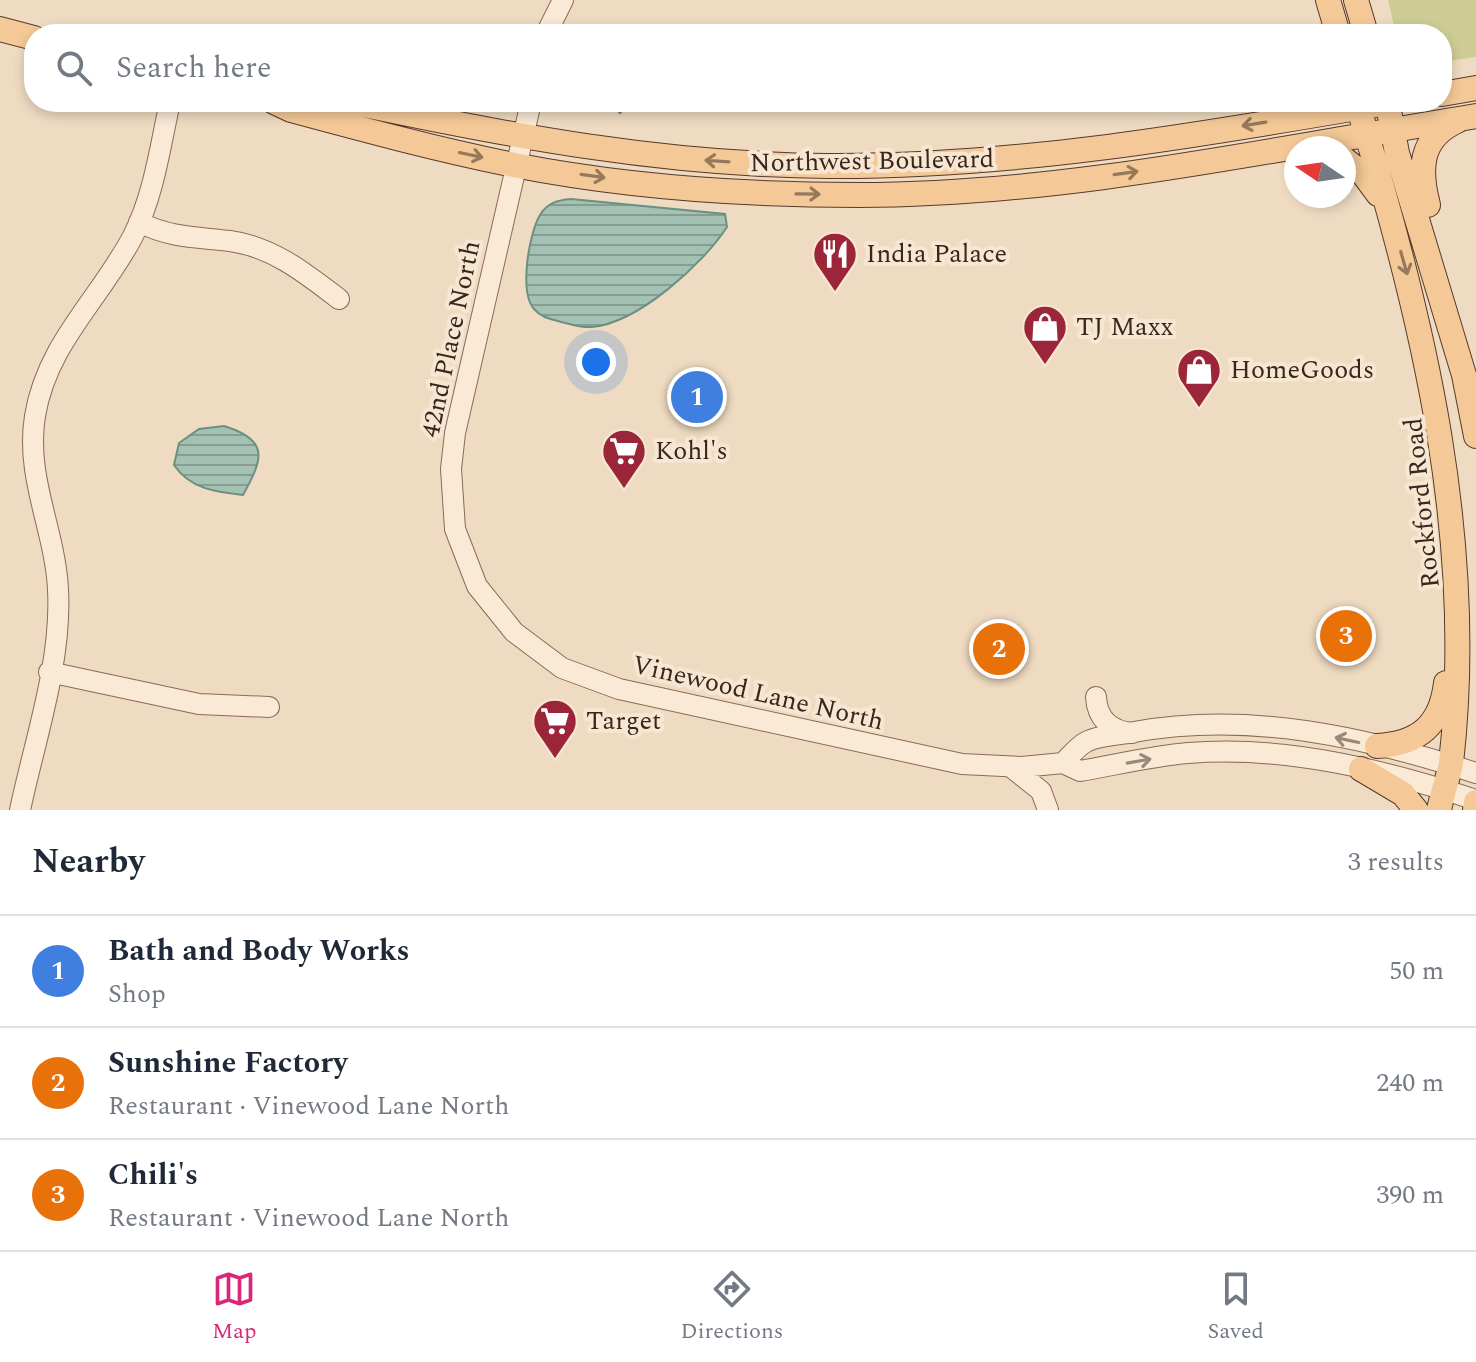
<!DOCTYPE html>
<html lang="en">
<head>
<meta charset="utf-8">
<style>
  :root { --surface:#fff; --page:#f6f6f7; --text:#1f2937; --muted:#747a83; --line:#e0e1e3; --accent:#db2777 }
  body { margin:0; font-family:Spectral,serif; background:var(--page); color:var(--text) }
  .compass { position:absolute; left:1284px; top:136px; width:72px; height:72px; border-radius:50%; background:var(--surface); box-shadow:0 4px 12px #0003; rotate:283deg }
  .you { position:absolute; left:596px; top:362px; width:28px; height:28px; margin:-20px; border:6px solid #fff; border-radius:50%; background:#1a73e8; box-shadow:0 0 0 12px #1a73e833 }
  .badge { display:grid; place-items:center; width:52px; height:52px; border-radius:50%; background:var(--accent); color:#fff; font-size:26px; font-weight:700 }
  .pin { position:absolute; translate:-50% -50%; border:4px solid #fff; box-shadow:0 2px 8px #0006 }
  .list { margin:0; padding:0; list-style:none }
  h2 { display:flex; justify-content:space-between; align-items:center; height:104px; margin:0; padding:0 32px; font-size:34px }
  h2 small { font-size:26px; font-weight:400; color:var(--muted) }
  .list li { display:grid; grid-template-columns:52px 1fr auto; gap:24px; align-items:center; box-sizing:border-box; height:112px; padding:0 32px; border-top:2px solid var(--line) }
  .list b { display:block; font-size:30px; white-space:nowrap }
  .list p { margin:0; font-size:26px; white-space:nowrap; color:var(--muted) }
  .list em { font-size:26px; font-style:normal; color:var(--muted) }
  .icon { flex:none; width:44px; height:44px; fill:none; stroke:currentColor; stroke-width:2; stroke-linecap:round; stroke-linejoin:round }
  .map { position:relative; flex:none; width:1476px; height:810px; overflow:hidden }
  .search { position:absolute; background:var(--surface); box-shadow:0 4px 12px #0003; left:24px; right:24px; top:24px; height:88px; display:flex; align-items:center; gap:20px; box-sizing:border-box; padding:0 28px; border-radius:32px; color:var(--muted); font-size:30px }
  .sheet { height:440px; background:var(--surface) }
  nav { display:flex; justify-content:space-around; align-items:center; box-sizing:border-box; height:112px; border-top:2px solid var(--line); background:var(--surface); font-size:22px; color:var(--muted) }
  nav a { display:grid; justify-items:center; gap:4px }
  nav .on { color:var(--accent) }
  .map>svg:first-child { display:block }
  .green { fill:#cecc95 }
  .water { fill:url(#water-rules); stroke:#6b9081; stroke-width:2 }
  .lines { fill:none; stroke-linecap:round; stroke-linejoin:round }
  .stream { stroke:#6b9081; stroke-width:4 }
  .minor-casing { stroke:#8a6b58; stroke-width:22 }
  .major-casing { stroke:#573a2c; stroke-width:26 }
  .minor { stroke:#fae9d5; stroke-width:20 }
  .major { stroke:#f4c997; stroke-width:24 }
  .oneway { stroke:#96785a }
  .oneway2 { stroke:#9a8879 }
  .labels { text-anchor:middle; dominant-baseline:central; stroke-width:8; stroke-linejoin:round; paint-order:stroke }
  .street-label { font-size:26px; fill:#39261d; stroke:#f7e6d1 }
  .poi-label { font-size:26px; fill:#39261d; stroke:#f7e6d1; text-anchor:start }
</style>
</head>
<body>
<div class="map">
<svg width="1476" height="810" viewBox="0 0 1476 810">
  <defs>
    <pattern id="water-rules" width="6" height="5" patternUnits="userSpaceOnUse" patternTransform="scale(2)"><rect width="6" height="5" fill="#a4c2b4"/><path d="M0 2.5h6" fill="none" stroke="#879d92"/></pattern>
  </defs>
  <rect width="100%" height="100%" fill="#efdbc1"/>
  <path class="green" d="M 1388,0 L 1476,0 L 1476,57 L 1442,62 L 1442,34 L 1396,34 Z"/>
  <path class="water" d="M 571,199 L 725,214 L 727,227 C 703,264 638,323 592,327 C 582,328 571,324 561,322 C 551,319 542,318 534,309 C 519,292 529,233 540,215 C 547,203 558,200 571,199 Z
    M 224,426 C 270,440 263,459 243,495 C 216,492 190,489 174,465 L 179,443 L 199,429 Z"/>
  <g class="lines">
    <path class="stream" d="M 667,34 L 688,34
      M 1265,34 L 1286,27
      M 620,112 L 622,102"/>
    <g class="minor-casing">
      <path id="minor" d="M 546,34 L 563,0
        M 531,102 L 455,433 L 451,469 L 455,529 L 477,586 L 514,632 L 562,668 L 619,689 L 962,764 L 1022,767 L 1063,763 L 1080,771 C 1115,765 1152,756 1188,753 C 1285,745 1385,770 1476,800
        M 139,222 C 170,238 197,237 230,241 C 273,247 305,273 339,299
        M 49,672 L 199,704 L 269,707
        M 1096,697 C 1097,718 1110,731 1132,733
        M 1063,763 C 1070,756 1078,746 1086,742 C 1098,735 1120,735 1134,732 C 1249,711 1366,737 1476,773
        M 1011,767 L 1041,791 L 1048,810
        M 20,810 C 35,739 62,662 58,589 C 55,530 25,477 35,416 C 47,343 100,299 133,236 C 154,195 160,147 170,102"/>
    </g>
    <g class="major-casing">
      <path id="major" d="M 1328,0 L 1338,34
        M 1356,0 L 1366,34
        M 0,29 L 34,38
        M 1442,94 L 1476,88
        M 274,102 L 291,110 C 365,130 439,150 514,165 C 626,187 744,195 858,195 C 1065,195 1272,149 1476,116
        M 351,102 C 509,136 666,165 829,166 C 1018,167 1206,134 1392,102
        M 1390,116 L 1397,153 L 1464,375 L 1476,436
        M 1362,119 C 1425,326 1476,544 1451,763 C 1448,779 1442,794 1439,810
        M 1344,159 L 1364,175 L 1378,194
        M 1428,205 C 1419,170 1419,138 1457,121
        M 1377,746 C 1419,744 1441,725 1446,683
        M 1361,769 L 1403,794 L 1416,810
        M 1475,810 L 1476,802"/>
    </g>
    <use href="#minor" class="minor"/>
    <use href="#major" class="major"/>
  </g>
  <defs><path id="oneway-shaft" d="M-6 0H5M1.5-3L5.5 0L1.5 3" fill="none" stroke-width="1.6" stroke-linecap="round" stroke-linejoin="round" transform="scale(2)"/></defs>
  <g class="oneway">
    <use href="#oneway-shaft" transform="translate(1254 124) rotate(171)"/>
    <use href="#oneway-shaft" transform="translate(471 155) rotate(12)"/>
    <use href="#oneway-shaft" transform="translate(717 161) rotate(-176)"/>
    <use href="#oneway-shaft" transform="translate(1126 173) rotate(-8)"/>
    <use href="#oneway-shaft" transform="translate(593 176) rotate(8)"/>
    <use href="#oneway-shaft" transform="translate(808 194) rotate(1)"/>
    <use href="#oneway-shaft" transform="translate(1404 263) rotate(74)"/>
  </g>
  <g class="oneway2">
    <use href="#oneway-shaft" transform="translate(1347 740) rotate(-168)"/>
    <use href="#oneway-shaft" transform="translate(1139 761) rotate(-10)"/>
  </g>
  <defs>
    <g id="restaurant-pin" transform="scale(2.3)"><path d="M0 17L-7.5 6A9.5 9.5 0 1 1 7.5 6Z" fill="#9b2639" stroke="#f7e6d1"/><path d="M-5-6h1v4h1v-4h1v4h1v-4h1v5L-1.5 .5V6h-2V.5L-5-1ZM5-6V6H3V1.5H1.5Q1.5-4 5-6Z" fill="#fff"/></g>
    <g id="shop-pin" transform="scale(2.3)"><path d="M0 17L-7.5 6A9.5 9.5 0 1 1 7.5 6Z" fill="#9b2639" stroke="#f7e6d1"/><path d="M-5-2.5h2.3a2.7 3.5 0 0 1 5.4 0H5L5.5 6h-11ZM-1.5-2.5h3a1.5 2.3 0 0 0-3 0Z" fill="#fff"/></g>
    <g id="supermarket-pin" transform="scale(2.3)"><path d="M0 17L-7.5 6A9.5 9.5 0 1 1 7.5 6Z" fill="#9b2639" stroke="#f7e6d1"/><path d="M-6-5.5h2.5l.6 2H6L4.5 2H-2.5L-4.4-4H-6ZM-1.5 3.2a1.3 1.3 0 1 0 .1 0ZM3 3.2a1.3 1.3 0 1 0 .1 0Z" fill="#fff"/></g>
  </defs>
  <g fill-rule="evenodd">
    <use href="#restaurant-pin" x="835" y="254"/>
    <use href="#shop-pin" x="1045" y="327"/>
    <use href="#shop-pin" x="1199" y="370"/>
    <use href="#supermarket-pin" x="624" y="451"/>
    <use href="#supermarket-pin" x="555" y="721"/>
  </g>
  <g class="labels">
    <g class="street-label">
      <text transform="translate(872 161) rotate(-1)">Northwest Boulevard</text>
      <text transform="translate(451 339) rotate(-78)">42nd Place North</text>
      <text transform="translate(1422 503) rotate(-96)">Rockford Road</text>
      <text transform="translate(758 693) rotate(13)">Vinewood Lane North</text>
    </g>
    <g class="poi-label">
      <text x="866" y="254">India Palace</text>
      <text x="1076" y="327">TJ Maxx</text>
      <text x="1230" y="370">HomeGoods</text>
      <text x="655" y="451">Kohl's</text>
      <text x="586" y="721">Target</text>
    </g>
  </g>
</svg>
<svg class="compass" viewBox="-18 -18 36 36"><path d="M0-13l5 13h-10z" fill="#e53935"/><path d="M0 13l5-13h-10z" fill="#747a83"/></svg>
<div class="you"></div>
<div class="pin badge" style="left:697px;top:397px;background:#3f7fe0">1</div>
<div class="pin badge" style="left:999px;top:649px;background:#e8710a">2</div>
<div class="pin badge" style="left:1346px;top:636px;background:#e8710a">3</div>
<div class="search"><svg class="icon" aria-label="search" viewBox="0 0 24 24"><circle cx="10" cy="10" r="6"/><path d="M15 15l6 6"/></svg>Search here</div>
</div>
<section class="sheet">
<h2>Nearby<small>3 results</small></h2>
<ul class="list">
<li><span class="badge" style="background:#3f7fe0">1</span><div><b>Bath and Body Works</b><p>Shop</p></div><em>50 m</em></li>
<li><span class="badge" style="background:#e8710a">2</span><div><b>Sunshine Factory</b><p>Restaurant · Vinewood Lane North</p></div><em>240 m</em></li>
<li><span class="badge" style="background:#e8710a">3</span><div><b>Chili's</b><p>Restaurant · Vinewood Lane North</p></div><em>390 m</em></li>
</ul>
</section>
<nav>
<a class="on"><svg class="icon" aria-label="map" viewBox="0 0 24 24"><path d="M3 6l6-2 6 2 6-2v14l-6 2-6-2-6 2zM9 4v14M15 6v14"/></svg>Map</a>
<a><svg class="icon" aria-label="directions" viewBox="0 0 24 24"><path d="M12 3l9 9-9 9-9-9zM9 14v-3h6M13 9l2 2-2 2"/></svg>Directions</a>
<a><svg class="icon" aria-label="saved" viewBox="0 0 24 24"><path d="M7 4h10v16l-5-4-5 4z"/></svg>Saved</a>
</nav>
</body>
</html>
